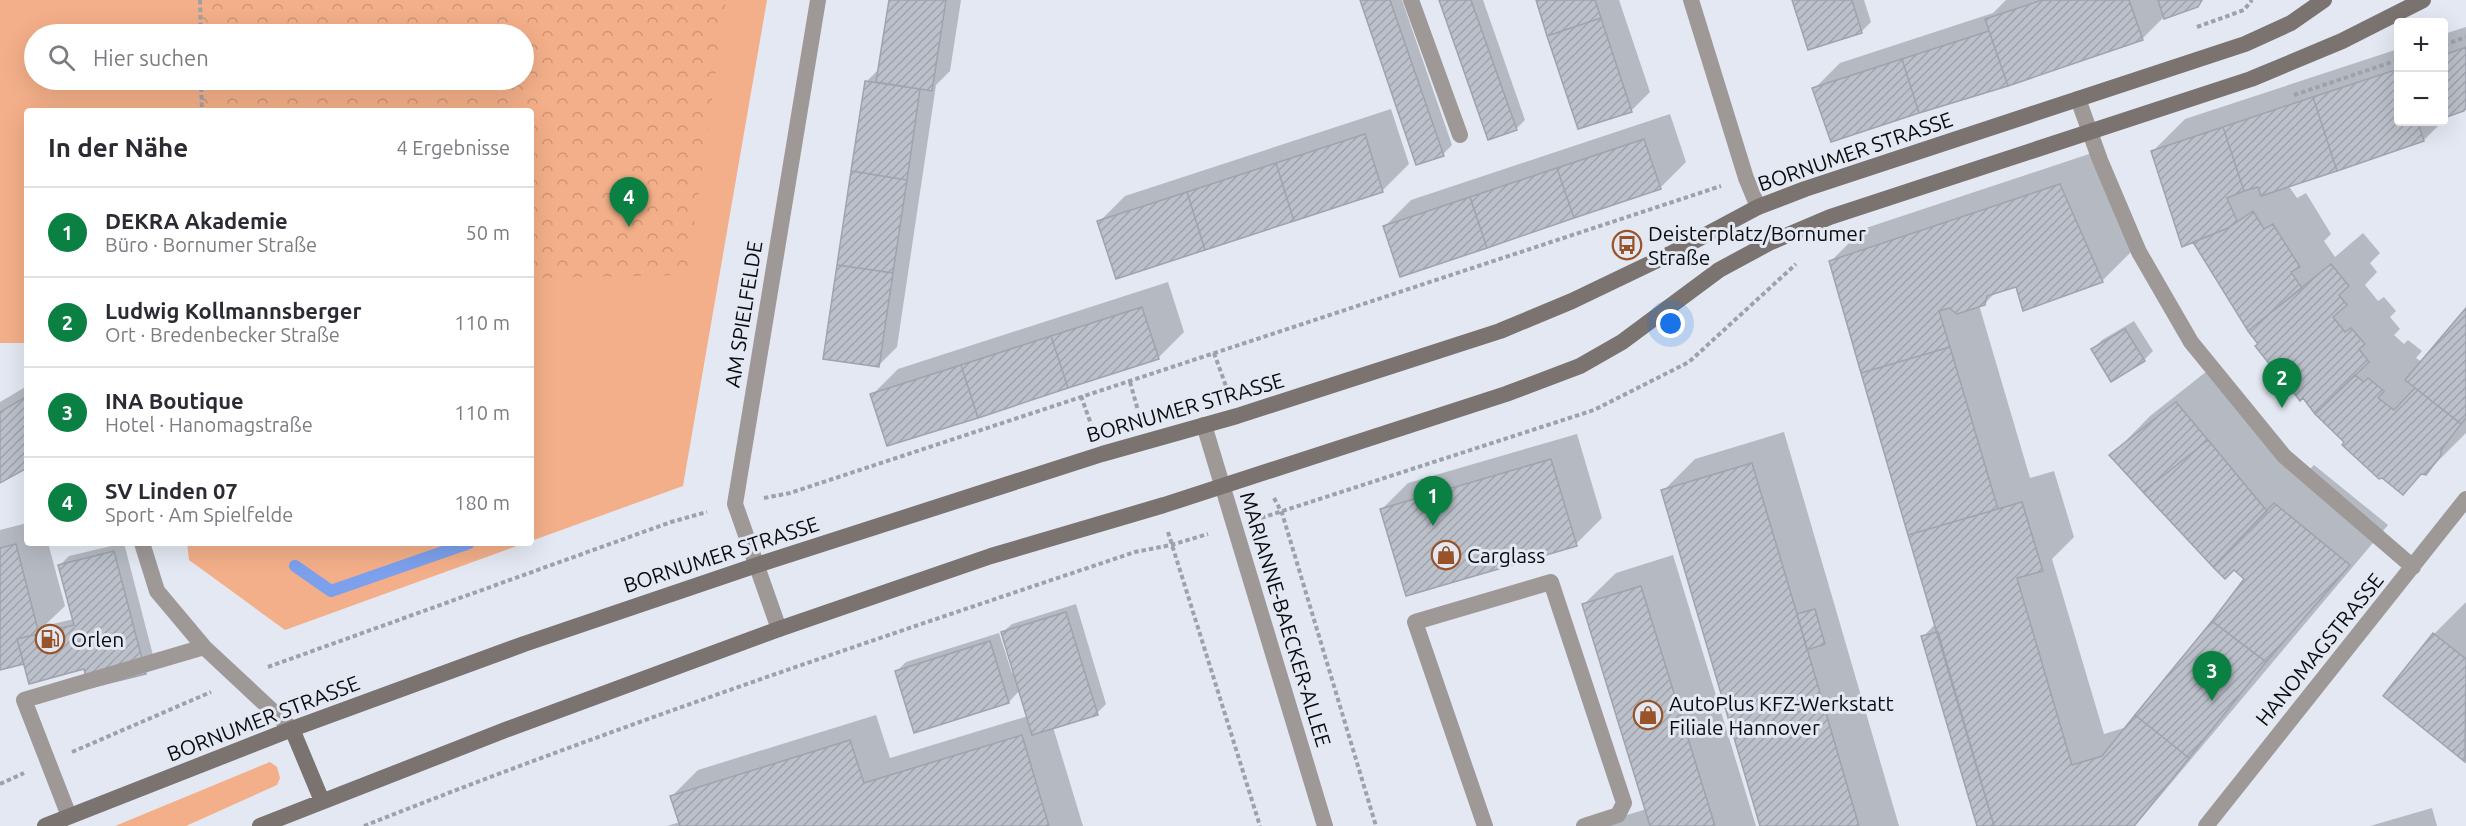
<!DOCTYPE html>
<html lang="de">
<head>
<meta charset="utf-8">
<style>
  :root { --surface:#fff; --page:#f7f7f7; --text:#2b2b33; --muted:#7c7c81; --line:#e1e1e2; --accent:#0b8043 }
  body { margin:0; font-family:Ubuntu,sans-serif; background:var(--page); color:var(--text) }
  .controls { position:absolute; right:18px; top:18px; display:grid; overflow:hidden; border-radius:6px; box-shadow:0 6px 24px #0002 }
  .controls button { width:54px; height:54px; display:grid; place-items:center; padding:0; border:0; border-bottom:2px solid var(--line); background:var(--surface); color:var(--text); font:30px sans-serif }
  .you { position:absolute; left:1671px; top:324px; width:21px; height:21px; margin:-15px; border:4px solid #fff; border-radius:50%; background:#1a73e8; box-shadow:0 0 0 9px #1a73e833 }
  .badge { display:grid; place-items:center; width:39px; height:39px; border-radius:50%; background:var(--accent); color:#fff; font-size:20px; font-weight:700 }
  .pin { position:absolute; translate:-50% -50px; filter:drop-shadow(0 2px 3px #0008) }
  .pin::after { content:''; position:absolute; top:32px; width:21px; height:18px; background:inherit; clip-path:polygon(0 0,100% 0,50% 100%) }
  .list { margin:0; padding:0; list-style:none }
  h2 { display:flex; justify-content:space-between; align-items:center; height:78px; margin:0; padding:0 24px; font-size:26px }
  h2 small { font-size:20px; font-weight:400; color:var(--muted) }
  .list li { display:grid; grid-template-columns:39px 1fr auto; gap:18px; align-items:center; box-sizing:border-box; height:90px; padding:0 24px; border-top:2px solid var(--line) }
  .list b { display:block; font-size:22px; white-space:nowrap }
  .list p { margin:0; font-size:20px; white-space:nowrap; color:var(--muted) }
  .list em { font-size:20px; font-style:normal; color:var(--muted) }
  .icon { flex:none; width:33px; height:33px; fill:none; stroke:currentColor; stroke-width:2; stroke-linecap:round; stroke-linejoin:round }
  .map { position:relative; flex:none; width:2466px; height:826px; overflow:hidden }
  .search { position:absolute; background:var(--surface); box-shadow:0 6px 24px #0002; left:24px; top:24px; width:510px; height:66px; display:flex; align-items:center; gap:15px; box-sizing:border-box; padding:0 21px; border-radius:33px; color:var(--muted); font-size:22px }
  .panel { position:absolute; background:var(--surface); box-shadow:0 6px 24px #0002; left:24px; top:108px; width:510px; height:438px; border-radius:6px }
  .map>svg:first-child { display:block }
  .grass { fill:#f3af89; fill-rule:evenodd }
  .park { fill:url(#park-crowns) }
  .shadow { fill:#0003 }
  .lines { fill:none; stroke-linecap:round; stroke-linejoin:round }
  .stream { stroke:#7ca0ec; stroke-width:12 }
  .building { fill:url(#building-hatch); stroke:#9ea3ad; stroke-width:1.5 }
  .path { stroke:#9da2a9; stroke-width:4; stroke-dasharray:4.5 3; stroke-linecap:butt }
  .service { stroke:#9e9996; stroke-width:16 }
  .minor { stroke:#9e9996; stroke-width:16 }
  .tertiary { stroke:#9e9996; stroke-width:16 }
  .secondary { stroke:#7a7370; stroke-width:16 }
  .labels { text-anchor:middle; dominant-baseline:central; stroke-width:6; stroke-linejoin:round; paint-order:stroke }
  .street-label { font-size:21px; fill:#0a0c0f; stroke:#e3e8f2 }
  .poi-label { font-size:21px; fill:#0a0c0f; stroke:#e3e8f2; text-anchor:start }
</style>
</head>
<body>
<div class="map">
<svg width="2466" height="826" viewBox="0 0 2466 826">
  <defs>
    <pattern id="park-crowns" width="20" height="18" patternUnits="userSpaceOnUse" patternTransform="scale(1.5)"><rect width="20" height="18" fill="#f3af89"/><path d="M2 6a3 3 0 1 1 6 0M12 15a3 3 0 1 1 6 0" fill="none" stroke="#cf9575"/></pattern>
    <pattern id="building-hatch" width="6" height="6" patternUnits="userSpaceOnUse" patternTransform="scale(1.5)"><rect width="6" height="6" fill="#bbc0ca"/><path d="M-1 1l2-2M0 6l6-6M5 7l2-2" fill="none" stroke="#9fa4ac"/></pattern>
  </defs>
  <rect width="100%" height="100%" fill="#e3e8f2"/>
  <path class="grass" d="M 0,0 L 767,0 L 683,486 L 531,541 L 531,111 L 27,111 L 27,343 L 0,343 ZM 34,34 L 524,34 L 524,80 L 34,80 Z
    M 187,543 L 525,543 L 285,630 L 189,560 Z
    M 270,762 L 277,767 L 280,778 L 277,785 L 186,826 L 115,826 Z"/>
  <path class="park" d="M 200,0 L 726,0 L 687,275 L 531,278 L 531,111 L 202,111 L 201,80 L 524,80 L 524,34 L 201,34 Z"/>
  <path class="shadow" d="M 890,0 L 961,0 L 950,71 L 936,85 L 897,347 L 878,366 L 867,81 L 880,68 Z
    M 1361,0 L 1402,0 L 1452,145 L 1443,154 Z
    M 1441,0 L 1483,0 L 1525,120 L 1516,129 Z
    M 1537,0 L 1619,0 L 1650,92 L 1631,111 Z
    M 1793,0 L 1864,0 L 1871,22 L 1861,32 Z
    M 2006,0 L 2203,0 L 2197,6 L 2164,17 L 2142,39 L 1832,140 L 1814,89 L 1840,63 L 1993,13 Z
    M 2466,27 L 2466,107 L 2449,114 L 2444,120 L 2444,34 Z
    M 2398,49 L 2398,122 L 2442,122 L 2424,140 L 2288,185 L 2297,198 L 2306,193 L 2331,234 L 2324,241 L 2335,257 L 2363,233 L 2380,253 L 2370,263 L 2377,272 L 2365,285 L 2378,301 L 2384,297 L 2396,311 L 2390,317 L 2400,329 L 2394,335 L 2404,344 L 2408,340 L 2422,351 L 2416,358 L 2422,362 L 2466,311 L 2466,433 L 2425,474 L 2422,473 L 2403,493 L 2346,442 L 2260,343 L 2153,151 L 2185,119 Z
    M 1391,109 L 1409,164 L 1383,190 L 1117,277 L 1099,222 L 1125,196 Z
    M 1670,114 L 1686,162 L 1660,188 L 1385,226 L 1411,200 Z
    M 2092,153 L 2134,249 L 2102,281 L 2017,285 L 1996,292 L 1984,304 L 1979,305 L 2030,478 L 2054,471 L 2074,537 L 2052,559 L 2104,734 L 2127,727 L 2246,579 L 2111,456 L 2150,416 L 2216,364 L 2306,473 L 2314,465 L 2388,525 L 2135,826 L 1978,826 L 1923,637 L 1936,623 L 1831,261 L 1863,229 Z
    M 1168,282 L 1184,332 L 1158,358 L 872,395 L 898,369 Z
    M 2134,321 L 2153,351 L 2144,360 L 2092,350 L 2102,340 Z
    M 27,386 L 27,467 L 0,482 L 0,402 Z
    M 1784,432 L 1899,826 L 1761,826 L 1663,491 L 1695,459 Z
    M 1577,434 L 1602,518 L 1576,544 L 1382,509 L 1408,483 Z
    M 27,523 L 27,543 L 48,543 L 65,606 L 44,626 L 74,619 L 60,565 L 69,556 L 124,543 L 155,663 L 85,667 L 25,662 L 0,669 L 0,530 Z
    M 1673,555 L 1756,826 L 1590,826 L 1647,809 L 1584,604 L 1616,573 Z
    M 2466,602 L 2466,759 L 2465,760 L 2385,696 L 2434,634 Z
    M 1076,604 L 1106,704 L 1097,713 L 1053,727 L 1083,826 L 667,826 L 680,822 L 672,796 L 698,770 L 876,715 L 890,758 L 1028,716 L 1020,690 L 1009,702 L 897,671 L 906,662 L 999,633 L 1012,673 L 1015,672 L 1002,633 L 1012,624 Z
    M 2432,808 L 2437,826 L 2370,826 Z"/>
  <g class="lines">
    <path class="stream" d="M 295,566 L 331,591 L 469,543"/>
  </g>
  <path class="building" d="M 889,0 L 946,0 L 932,91 L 876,82 Z
    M 1360,0 L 1390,0 L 1444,156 L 1416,165 Z
    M 1439,0 L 1471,0 L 1517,130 L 1488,140 Z
    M 1536,0 L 1595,0 L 1601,18 L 1547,36 Z
    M 1792,0 L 1852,0 L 1862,33 L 1808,50 Z
    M 2042,0 L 2129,0 L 2143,40 L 2008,86 L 1985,19 Z
    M 2158,0 L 2202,0 L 2198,7 L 2164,19 Z
    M 1601,18 L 1632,112 L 1578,129 L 1547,36 Z
    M 1989,31 L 2008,86 L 1919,113 L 1902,59 Z
    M 2466,47 L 2466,108 L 2464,111 L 2444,118 L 2444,55 Z
    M 1902,59 L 1919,113 L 1831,142 L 1812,88 Z
    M 2398,69 L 2398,122 L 2418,122 L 2424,141 L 2337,171 L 2313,97 Z
    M 865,81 L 920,89 L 907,180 L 851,171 Z
    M 2313,97 L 2337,171 L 2261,196 L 2258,187 L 2244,191 L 2223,127 Z
    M 2223,127 L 2244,191 L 2227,198 L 2237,221 L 2228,228 L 2182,247 L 2151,151 Z
    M 1365,134 L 1383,192 L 1294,221 L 1276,163 Z
    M 1644,139 L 1661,189 L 1574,218 L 1557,168 Z
    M 1276,163 L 1294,221 L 1205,250 L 1187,192 Z
    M 1557,168 L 1574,218 L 1487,248 L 1470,197 Z
    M 851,171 L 907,180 L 893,273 L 837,265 Z
    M 2060,184 L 2103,282 L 2023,311 L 2016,287 L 1987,296 L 1985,305 L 1957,314 L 1949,308 L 1939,311 L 1950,347 L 1861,373 L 1829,261 Z
    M 1187,192 L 1205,250 L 1116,279 L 1097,221 Z
    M 1470,197 L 1487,248 L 1400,277 L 1383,226 Z
    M 2253,211 L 2264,229 L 2273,224 L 2300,267 L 2291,272 L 2302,288 L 2248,331 L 2193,242 L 2228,228 Z
    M 2331,264 L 2349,286 L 2339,295 L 2347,305 L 2333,317 L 2345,332 L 2351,328 L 2365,344 L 2359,349 L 2369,362 L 2315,414 L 2303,398 L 2300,401 L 2272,364 L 2271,366 L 2255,346 L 2258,344 L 2248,331 Z
    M 837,265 L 893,273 L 879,367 L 823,359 Z
    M 1142,307 L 1159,359 L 1068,388 L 1051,336 Z
    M 2466,308 L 2466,418 L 2461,424 L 2405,380 Z
    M 2125,329 L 2145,361 L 2111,382 L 2091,349 Z
    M 1051,336 L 1068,388 L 978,418 L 961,365 Z
    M 1950,347 L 1998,509 L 1908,535 L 1861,373 Z
    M 961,365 L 978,418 L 887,446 L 870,394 Z
    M 2355,375 L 2364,382 L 2368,378 L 2384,391 L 2378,398 L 2394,410 L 2415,388 L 2461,424 L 2441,450 L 2441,455 L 2426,475 L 2421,474 L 2403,495 L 2382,478 L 2379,479 L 2342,445 L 2344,442 L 2315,414 Z
    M 27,396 L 27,468 L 0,483 L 0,412 Z
    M 2176,402 L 2208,440 L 2143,492 L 2109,455 Z
    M 2208,440 L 2267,511 L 2213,567 L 2143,492 Z
    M 1551,459 L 1577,546 L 1406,596 L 1380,509 Z
    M 1752,463 L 1797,614 L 1859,826 L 1760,826 L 1661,490 Z
    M 2022,502 L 2043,571 L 2017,578 L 2072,765 L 2102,756 L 2135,715 L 2189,758 L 2134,826 L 1994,826 L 1908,535 Z
    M 2274,503 L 2350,565 L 2266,662 L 2212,621 L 2244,579 L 2234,570 L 2225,579 L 2213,567 Z
    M 16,544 L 39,634 L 17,639 L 24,664 L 0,670 L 0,548 Z
    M 114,551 L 146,674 L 89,688 L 84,669 L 29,684 L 17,639 L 74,625 L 58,565 Z
    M 1641,586 L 1715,826 L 1650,826 L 1582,604 Z
    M 1815,609 L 1825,644 L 1807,650 L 1797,614 Z
    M 1066,612 L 1098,715 L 1032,735 L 1001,632 Z
    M 2212,621 L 2266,662 L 2189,758 L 2135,715 Z
    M 1938,632 L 1994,826 L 1977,826 L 1921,636 Z
    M 2433,633 L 2466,659 L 2465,762 L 2383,696 Z
    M 990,641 L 1009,703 L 914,733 L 895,671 Z
    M 1022,735 L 1049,826 L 680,826 L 670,796 L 850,740 L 864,783 Z"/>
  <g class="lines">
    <path class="path" d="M 200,0 L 201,34
      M 2197,27 L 2244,10 L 2252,0
      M 2444,45 L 2466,37
      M 201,80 L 202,111
      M 2294,95 L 2398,60
      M 1214,353 L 1227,389
      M 1130,382 L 1139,414
      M 1081,396 L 1092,427
      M 764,498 L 790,493 L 1721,186
      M 1274,498 L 1282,513 L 1376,826
      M 1261,518 L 1594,410 L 1689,362 L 1796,264
      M 1168,532 L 1260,826
      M 268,667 L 671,522 L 707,512
      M 72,752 L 211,692
      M 0,784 L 24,773
      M 364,826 C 618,725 876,639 1135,552 L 1171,545 L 1208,534"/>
    <path class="service" d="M 1411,0 L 1460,135
      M 142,543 L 157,591 L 204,647 L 292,729
      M 69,816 L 24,700 L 204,647
      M 1485,826 L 1415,622 L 1551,582 L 1624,803 L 1618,815 L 1584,826"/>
    <path class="minor" d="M 1691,0 L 1746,178 L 1758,207
      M 2078,99 L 2100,160 L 2139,252 L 2191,342 L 2284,456 L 2413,567
      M 779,629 L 735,504 L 818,0
      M 2206,826 L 2466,499"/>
    <path class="tertiary" d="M 1204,425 L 1325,826"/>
    <path class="secondary" d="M 292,729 L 322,801
      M 45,826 L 292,729 L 524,644 L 757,565 L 1102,454 L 1237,416 L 1500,331 L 1572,301 L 1670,254 L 1758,207 L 1805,189 L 2245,44 L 2291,23 L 2324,0
      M 260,826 L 508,729 L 779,629 L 991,556 L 1164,505 L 1506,394 L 1580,366 L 1622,342 L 1719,270 L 1769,243 L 1830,217 L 2251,79 L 2342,41 L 2423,0"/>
  </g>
  <defs>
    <g id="bus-ring" transform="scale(1.5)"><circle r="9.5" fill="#e3e8f2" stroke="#995329" stroke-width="1.5"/><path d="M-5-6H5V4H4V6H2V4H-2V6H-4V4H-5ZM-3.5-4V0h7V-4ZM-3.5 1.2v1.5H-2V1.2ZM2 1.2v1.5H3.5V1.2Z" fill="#995329"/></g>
    <g id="shop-ring" transform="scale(1.5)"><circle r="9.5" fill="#e3e8f2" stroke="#995329" stroke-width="1.5"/><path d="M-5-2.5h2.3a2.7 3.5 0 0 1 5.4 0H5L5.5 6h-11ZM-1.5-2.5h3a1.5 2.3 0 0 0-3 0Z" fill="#995329"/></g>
    <g id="fuel-ring" transform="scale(1.5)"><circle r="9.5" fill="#e3e8f2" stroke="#995329" stroke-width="1.5"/><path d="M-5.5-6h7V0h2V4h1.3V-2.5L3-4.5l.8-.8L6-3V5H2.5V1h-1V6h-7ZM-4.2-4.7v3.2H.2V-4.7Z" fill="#995329"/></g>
  </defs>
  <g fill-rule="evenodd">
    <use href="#bus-ring" x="1627" y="245"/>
    <use href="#shop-ring" x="1446" y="555"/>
    <use href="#fuel-ring" x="50" y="639"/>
    <use href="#shop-ring" x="1648" y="715"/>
  </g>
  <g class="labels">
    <g class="street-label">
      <text transform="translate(1855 151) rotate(-19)">BORNUMER STRASSE</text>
      <text transform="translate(743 314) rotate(-81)">AM SPIELFELDE</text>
      <text transform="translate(1185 407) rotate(-16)">BORNUMER STRASSE</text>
      <text transform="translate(721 554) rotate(-18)">BORNUMER STRASSE</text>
      <text transform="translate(1286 619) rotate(73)">MARIANNE-BAECKER-ALLEE</text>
      <text transform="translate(2319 649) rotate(-51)">HANOMAGSTRASSE</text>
      <text transform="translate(263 718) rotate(-21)">BORNUMER STRASSE</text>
    </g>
    <g class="poi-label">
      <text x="1648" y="233">Deisterplatz/Bornumer<tspan x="1648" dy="24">Straße</tspan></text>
      <text x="1467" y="555">Carglass</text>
      <text x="71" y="639">Orlen</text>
      <text x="1669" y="703">AutoPlus KFZ-Werkstatt<tspan x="1669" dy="24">Filiale Hannover</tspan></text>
    </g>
  </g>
</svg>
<div class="controls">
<button>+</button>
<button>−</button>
</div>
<div class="you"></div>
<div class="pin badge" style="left:1433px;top:526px">1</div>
<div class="pin badge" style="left:2282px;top:408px">2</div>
<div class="pin badge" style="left:2212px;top:701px">3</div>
<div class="pin badge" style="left:629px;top:227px">4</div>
<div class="search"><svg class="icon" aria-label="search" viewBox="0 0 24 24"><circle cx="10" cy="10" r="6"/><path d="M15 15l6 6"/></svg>Hier suchen</div>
<section class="panel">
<h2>In der Nähe<small>4 Ergebnisse</small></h2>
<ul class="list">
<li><span class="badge">1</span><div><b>DEKRA Akademie</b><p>Büro · Bornumer Straße</p></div><em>50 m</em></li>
<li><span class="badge">2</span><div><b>Ludwig Kollmannsberger</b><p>Ort · Bredenbecker Straße</p></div><em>110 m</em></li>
<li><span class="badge">3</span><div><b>INA Boutique</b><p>Hotel · Hanomagstraße</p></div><em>110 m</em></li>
<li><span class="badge">4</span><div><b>SV Linden 07</b><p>Sport · Am Spielfelde</p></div><em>180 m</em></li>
</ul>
</section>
</div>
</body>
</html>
